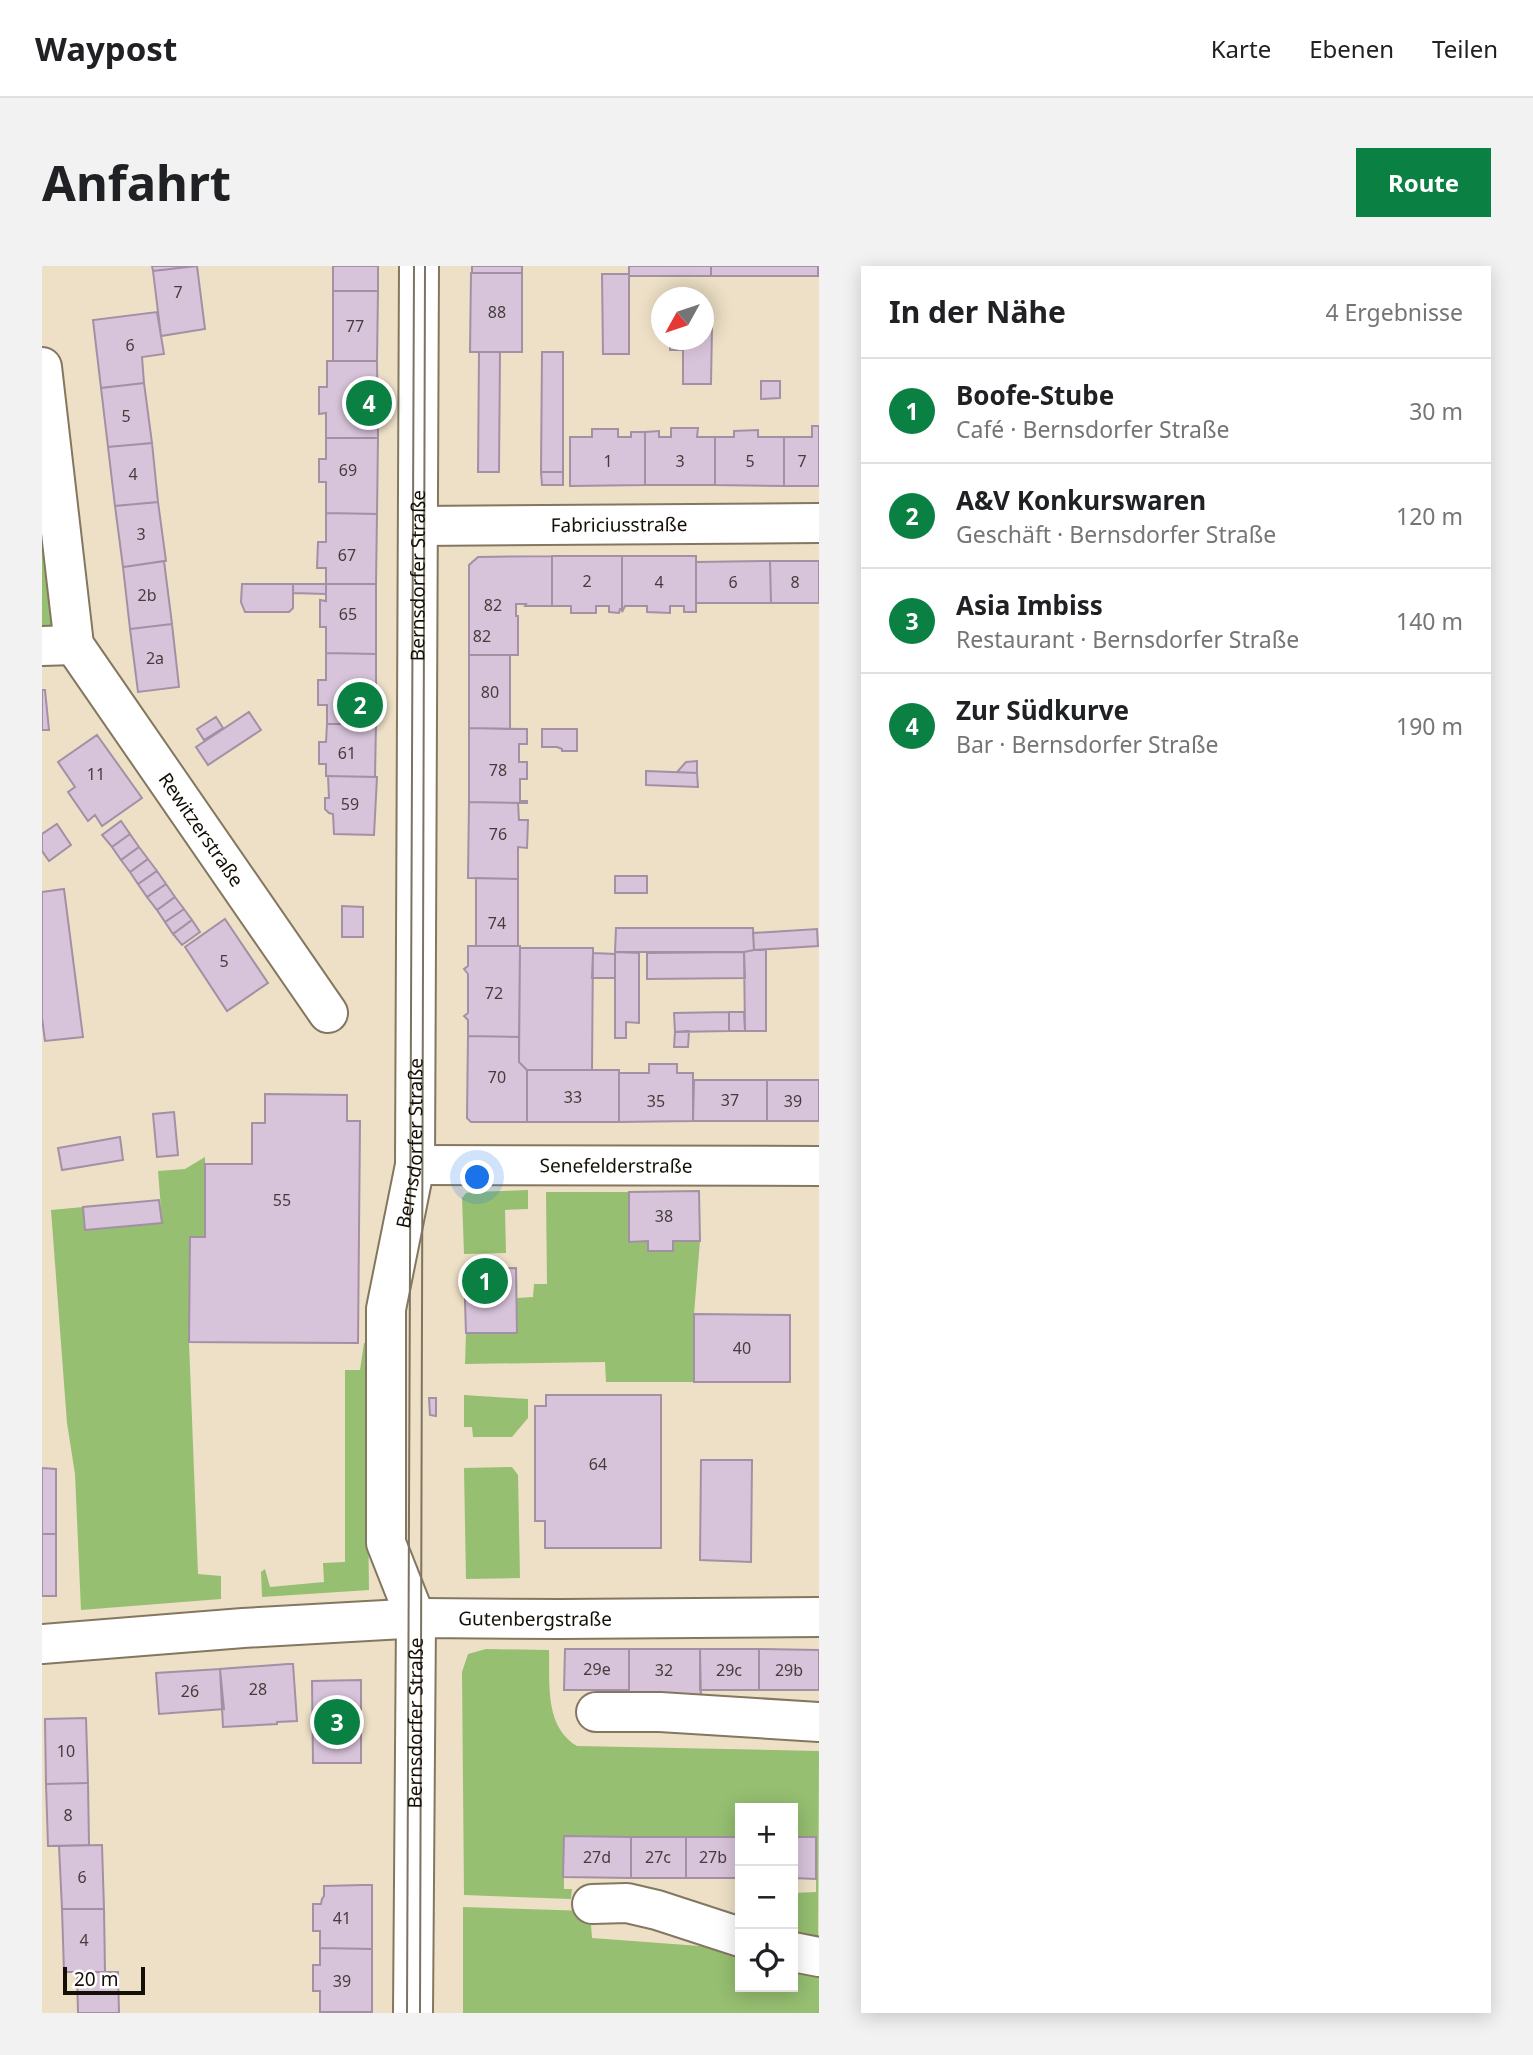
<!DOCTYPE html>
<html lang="de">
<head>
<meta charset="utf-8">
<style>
  :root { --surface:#fff; --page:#f2f2f2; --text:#202124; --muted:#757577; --line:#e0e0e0; --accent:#0b8043 }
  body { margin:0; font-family:"Noto Sans",sans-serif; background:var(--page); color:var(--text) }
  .controls { position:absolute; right:21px; bottom:21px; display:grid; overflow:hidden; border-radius:0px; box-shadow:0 4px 18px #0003 }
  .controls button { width:63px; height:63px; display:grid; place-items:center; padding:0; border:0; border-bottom:2px solid var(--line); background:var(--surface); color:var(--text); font:35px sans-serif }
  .compass { position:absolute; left:609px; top:21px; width:63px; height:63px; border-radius:50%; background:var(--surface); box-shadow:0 4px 18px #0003; rotate:230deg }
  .scale { position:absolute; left:21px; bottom:18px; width:82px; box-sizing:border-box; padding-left:7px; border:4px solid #141007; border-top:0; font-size:19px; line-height:24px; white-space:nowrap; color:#141007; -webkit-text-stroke:5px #fff; paint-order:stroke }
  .you { position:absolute; left:436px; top:912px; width:24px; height:24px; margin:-18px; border:5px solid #fff; border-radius:50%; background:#1a73e8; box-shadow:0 0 0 10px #1a73e833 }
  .badge { display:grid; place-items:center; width:46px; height:46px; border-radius:50%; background:var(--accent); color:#fff; font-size:23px; font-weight:700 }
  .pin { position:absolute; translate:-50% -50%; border:4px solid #fff; box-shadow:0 2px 7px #0006 }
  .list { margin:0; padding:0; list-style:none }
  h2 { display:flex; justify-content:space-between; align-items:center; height:91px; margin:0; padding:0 28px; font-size:30px }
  h2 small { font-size:23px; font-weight:400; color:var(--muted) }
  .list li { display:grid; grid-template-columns:46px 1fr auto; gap:21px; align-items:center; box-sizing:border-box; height:105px; padding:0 28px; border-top:2px solid var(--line) }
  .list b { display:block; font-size:26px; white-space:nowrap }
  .list p { margin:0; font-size:23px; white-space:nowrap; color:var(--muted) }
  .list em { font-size:23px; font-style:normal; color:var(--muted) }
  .icon { flex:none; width:38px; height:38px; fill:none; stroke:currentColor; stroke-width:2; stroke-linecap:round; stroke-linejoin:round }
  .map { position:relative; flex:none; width:777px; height:1747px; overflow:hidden; border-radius:0px }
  header { display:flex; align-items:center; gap:42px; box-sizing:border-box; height:98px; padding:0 35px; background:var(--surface); border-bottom:2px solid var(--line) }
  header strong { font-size:33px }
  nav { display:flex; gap:38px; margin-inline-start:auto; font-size:24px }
  .intro { display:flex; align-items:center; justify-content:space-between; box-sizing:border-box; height:168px; padding:0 42px }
  h1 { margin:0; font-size:49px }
  .button { padding:18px 32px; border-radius:0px; background:var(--accent); color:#fff; font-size:24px; font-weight:700 }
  main { display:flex; gap:42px; padding:0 42px }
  aside { flex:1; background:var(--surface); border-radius:0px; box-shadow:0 4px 18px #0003 }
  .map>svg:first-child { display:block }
  .green { fill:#96bf71 }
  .building { fill:#d8c4da; stroke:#a390a4; stroke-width:2 }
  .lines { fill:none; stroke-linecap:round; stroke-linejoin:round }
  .minor-casing { stroke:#837760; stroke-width:42 }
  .minor { stroke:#fff; stroke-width:38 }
  .tram { stroke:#7c7462; stroke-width:2 }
  .labels { text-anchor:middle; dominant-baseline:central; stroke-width:5; stroke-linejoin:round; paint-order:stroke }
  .number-label { font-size:16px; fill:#453d3c }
  .street-label { font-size:19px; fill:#141007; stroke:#fff }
</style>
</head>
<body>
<header>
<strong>Waypost</strong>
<nav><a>Karte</a><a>Ebenen</a><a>Teilen</a></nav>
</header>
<div class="intro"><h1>Anfahrt</h1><a class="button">Route</a></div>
<main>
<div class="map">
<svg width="777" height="1747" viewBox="0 0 777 1747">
  <rect width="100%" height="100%" fill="#ede0c6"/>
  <path class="green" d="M 0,247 L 15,362 L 0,363 Z
    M 163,891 L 163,971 L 148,971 L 147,1076 L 156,1308 L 179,1310 L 179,1333 L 39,1344 L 33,1208 L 25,1157 L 9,944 L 41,941 L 43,963 L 120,956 L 116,905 L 143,903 Z
    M 486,924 L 486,943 L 463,944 L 464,987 L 422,988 L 420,932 L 424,927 L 430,926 Z
    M 504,926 L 587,926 L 588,975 L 606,975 L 606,985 L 631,985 L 631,975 L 658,975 L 652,1048 L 652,1116 L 564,1116 L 563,1096 L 423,1098 L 424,1067 L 475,1067 L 475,1032 L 491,1031 L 492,1018 L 505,1018 Z
    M 322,1077 L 324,1077 L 327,1324 L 220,1331 L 219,1306 L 223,1303 L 228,1321 L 282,1316 L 281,1297 L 303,1296 L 303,1104 L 318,1104 Z
    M 422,1129 L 486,1133 L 486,1152 L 470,1171 L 431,1171 L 430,1161 L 422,1161 Z
    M 470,1201 L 476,1209 L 478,1312 L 424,1313 L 422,1202 Z
    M 444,1383 L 507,1384 C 508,1417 502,1460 535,1480 L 777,1485 L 776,1681 L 751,1673 L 751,1627 L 774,1626 L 774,1571 L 751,1571 L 751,1542 L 698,1542 L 698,1571 L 522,1570 L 522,1623 L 530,1623 L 529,1633 L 422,1629 L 420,1406 L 426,1388 Z
    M 421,1641 L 548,1645 L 550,1672 L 698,1683 L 698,1721 L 751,1721 L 751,1695 L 777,1701 L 777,1747 L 421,1747 Z"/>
  <path class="building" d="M 110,0 L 153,0 L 111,5 Z
    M 155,0 L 163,63 L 119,70 L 111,5 Z
    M 291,0 L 336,0 L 336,25 L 291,25 Z
    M 430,0 L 480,0 L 480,7 L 430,7 Z
    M 587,0 L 669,0 L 669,10 L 587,10 Z
    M 669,0 L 776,0 L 776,10 L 669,10 Z
    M 429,7 L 480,7 L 480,86 L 428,86 Z
    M 560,8 L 587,8 L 587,88 L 561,88 Z
    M 291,25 L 336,25 L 335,95 L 291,95 Z
    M 115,46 L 122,88 L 100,91 L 102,117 L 59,122 L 51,54 Z
    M 662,61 L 670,61 L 669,118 L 641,118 L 641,84 L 628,84 L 628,74 L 662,74 Z
    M 437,86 L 458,86 L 457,206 L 436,206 Z
    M 500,86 L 521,86 L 521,206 L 499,206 Z
    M 285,95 L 335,95 L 336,172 L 284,172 L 284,147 L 277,148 L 277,121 L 285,121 Z
    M 719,115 L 738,115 L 738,132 L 719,133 Z
    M 102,117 L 110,177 L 66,181 L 59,122 Z
    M 770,160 L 777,160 L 777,220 L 742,220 L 742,171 L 770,171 Z
    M 629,162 L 656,162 L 655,171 L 673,171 L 673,219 L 603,219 L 603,166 L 617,165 L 617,171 L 629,171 Z
    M 550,163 L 576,163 L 576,171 L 589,171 L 589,166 L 603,166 L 603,219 L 528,220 L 528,171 L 550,171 Z
    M 716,164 L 716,171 L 742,171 L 742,220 L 673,219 L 673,171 L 692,171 L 692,165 Z
    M 284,172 L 336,172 L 335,248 L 284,247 L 284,216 L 277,216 L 277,193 L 284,193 Z
    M 110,177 L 116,236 L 73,240 L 66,181 Z
    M 499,206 L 521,206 L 521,219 L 500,219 Z
    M 116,236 L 124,295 L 81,301 L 73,240 Z
    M 284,247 L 335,248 L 334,318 L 284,318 L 284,302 L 275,302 L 276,276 L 284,276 Z
    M 510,290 L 580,290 L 580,343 L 578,343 L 577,347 L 567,346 L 567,340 L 554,340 L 554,347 L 529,347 L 529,340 L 510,340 Z
    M 510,290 L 510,340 L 483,340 L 484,338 L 474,338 L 474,350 L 476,350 L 476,389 L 427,389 L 427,299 L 436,291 Z
    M 580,290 L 654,290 L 654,346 L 642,346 L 642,340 L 628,340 L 628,347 L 605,346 L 605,340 L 583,340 L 580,346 Z
    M 122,295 L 130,358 L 88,363 L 81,301 Z
    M 728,295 L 729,337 L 654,337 L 654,296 Z
    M 728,295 L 777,295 L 777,337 L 729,337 Z
    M 200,318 L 251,318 L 251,342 L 247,346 L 203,346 L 199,336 Z
    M 251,318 L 284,318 L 284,328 L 251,327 Z
    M 284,318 L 334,318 L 334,388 L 284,387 L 284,361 L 278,361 L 278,334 L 284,335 Z
    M 130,358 L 137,421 L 96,426 L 88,363 Z
    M 284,387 L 334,388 L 334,458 L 285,458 L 285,439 L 276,439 L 276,414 L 284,414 Z
    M 427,389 L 468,389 L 468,463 L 427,462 Z
    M 0,424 L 3,424 L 7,464 L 0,464 Z
    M 207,446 L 219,464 L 166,499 L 154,481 Z
    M 174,451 L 181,462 L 162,474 L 155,463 Z
    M 285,458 L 334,458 L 333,511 L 284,510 L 284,498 L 277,498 L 277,476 L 284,476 Z
    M 427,462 L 485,463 L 485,478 L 477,478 L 477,496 L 485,496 L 485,513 L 478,513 L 478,535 L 485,535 L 485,537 L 427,536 Z
    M 500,463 L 535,463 L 535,485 L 520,485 L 520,483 L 515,481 L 500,481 Z
    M 55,469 L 100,532 L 60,560 L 53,549 L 46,555 L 26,526 L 33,521 L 16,496 Z
    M 655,495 L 655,507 L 635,506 L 644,496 Z
    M 604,505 L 655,507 L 656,521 L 604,519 Z
    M 286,510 L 335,511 L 332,569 L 292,568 L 291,548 L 287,547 L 283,543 L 283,532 L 287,532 Z
    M 427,536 L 476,537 L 477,554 L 486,554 L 485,582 L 476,581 L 476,613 L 426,612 Z
    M 79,555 L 88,568 L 70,581 L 60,569 Z
    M 15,558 L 29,579 L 7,595 L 0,585 L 0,568 Z
    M 88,568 L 97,581 L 79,594 L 70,581 Z
    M 97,581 L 106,593 L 88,606 L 79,594 Z
    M 106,593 L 115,605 L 96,618 L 88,606 Z
    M 115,605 L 124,618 L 105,631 L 96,618 Z
    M 573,610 L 605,610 L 605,627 L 573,627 Z
    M 434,612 L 476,613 L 476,680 L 434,680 Z
    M 124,618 L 133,631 L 115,644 L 105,631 Z
    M 22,623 L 41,771 L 3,775 L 0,752 L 0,626 Z
    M 133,631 L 142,643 L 123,656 L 115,644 Z
    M 300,640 L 321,641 L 321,671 L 300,671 Z
    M 142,643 L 150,654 L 131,668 L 123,656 Z
    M 183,653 L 226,717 L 185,745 L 143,681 Z
    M 150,654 L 158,666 L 140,679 L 131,668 Z
    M 574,662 L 711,662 L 712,684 L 702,686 L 573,686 Z
    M 775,663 L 776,680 L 712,684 L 711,667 Z
    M 426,680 L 478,680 L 477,771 L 426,770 L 426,754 L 422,750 L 426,747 L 426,708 L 422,703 L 426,700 Z
    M 478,682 L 551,682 L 550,804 L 485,804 L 477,796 Z
    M 712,684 L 724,684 L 724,765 L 703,765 L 702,686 Z
    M 573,686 L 597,687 L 597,757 L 584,756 L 584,772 L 573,772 Z
    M 702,686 L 703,712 L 605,713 L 605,687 Z
    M 551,687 L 573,688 L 573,712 L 550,712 Z
    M 687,746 L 687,765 L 633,766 L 632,747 Z
    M 687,746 L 702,746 L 703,765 L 687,765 Z
    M 647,765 L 646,781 L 632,781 L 633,766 Z
    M 426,770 L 477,771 L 477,796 L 485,804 L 485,856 L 429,856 L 425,852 Z
    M 607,798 L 635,798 L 635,807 L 651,807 L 651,855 L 577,856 L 577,807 L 607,807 Z
    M 485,804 L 577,804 L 577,856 L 485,856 Z
    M 652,814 L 725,814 L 725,855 L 651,855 Z
    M 725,814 L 777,814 L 777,855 L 725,855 Z
    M 223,828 L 305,829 L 305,855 L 318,855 L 316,1077 L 147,1076 L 148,971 L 163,971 L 163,898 L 210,898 L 210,857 L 223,857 Z
    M 132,846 L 136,889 L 115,891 L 111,848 Z
    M 78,871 L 81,894 L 20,904 L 16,882 Z
    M 657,925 L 658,975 L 631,975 L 631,985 L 606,985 L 606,975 L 587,976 L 587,926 Z
    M 117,934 L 120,957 L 43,964 L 41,941 Z
    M 474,1002 L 475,1067 L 424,1067 L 422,1003 Z
    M 652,1048 L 748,1049 L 748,1116 L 652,1116 Z
    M 504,1129 L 619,1129 L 619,1282 L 503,1282 L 503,1255 L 493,1255 L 493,1140 L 504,1140 Z
    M 387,1132 L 394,1132 L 394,1150 L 388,1149 Z
    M 659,1194 L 710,1194 L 709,1296 L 658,1294 Z
    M 0,1202 L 14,1203 L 14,1268 L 0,1268 Z
    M 0,1268 L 14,1268 L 14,1330 L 0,1330 Z
    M 523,1383 L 587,1383 L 587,1424 L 522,1424 Z
    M 587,1383 L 658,1383 L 659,1433 L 587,1441 Z
    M 658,1383 L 717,1383 L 717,1424 L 658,1424 Z
    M 717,1383 L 777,1384 L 777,1424 L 717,1424 Z
    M 246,1398 L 251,1398 L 255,1455 L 235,1456 L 235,1458 L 181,1461 L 178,1403 Z
    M 178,1403 L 182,1443 L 117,1448 L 114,1407 Z
    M 319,1414 L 319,1497 L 271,1497 L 270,1415 Z
    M 44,1452 L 46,1517 L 4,1518 L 3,1453 Z
    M 46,1517 L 47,1579 L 6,1580 L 4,1518 Z
    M 522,1570 L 589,1571 L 589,1612 L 521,1611 Z
    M 589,1571 L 644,1571 L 644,1612 L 589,1612 Z
    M 644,1571 L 698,1571 L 698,1612 L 644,1612 Z
    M 751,1571 L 774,1571 L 774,1613 L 751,1612 Z
    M 60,1579 L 62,1643 L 20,1643 L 17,1580 Z
    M 321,1619 L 330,1619 L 330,1683 L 278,1682 L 278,1665 L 271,1665 L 271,1638 L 279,1638 L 280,1633 L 282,1630 L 282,1620 Z
    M 20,1643 L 62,1643 L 63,1706 L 22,1706 Z
    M 278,1682 L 330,1683 L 330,1746 L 278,1746 L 278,1725 L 271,1725 L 271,1699 L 278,1699 Z
    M 35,1706 L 76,1706 L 77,1747 L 36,1747 Z"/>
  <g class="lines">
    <g class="minor-casing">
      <g id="minor">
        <path id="s1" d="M 0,101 L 32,379 L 286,747"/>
        <path id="s2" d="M 376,260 L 777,257"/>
        <path d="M 0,380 L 32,379"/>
        <path id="s3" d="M 373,899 L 777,900"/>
        <path id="s4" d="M 0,1378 L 201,1362 L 379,1352 L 518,1353 L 777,1351"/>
        <path d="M 554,1446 L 618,1446 L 777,1456"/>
        <path d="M 550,1638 L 585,1637 L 615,1644 L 698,1671"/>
        <path d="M 751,1686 L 777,1691"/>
        <path id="s5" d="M 371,1747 L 374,1353 L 344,1277 L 344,1043 L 373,899 L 377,0"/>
      </g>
    </g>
    <use href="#minor" class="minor"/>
    <path class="tram" d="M 365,1747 L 372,0
      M 378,1747 L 383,0"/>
  </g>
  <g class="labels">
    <g class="number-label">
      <text x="136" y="26">7</text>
      <text x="455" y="46">88</text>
      <text x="313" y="60">77</text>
      <text x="88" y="79">6</text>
      <text x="84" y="150">5</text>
      <text x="566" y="195">1</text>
      <text x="638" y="195">3</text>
      <text x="708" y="195">5</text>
      <text x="760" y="195">7</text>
      <text x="306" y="204">69</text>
      <text x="91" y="208">4</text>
      <text x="99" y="268">3</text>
      <text x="305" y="289">67</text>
      <text x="545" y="315">2</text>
      <text x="617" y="316">4</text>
      <text x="691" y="316">6</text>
      <text x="753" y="316">8</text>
      <text x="105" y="329">2b</text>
      <text x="451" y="339">82</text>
      <text x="306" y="348">65</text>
      <text x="440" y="370">82</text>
      <text x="113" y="392">2a</text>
      <text x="448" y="426">80</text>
      <text x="305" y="487">61</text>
      <text x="456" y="504">78</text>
      <text x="54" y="508">11</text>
      <text x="308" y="538">59</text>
      <text x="456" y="568">76</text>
      <text x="455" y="657">74</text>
      <text x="182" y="695">5</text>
      <text x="452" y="727">72</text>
      <text x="455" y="811">70</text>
      <text x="531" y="831">33</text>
      <text x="688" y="834">37</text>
      <text x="614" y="835">35</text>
      <text x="751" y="835">39</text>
      <text x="240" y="934">55</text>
      <text x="622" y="950">38</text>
      <text x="700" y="1082">40</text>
      <text x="556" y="1198">64</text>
      <text x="555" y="1403">29e</text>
      <text x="622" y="1404">32</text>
      <text x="687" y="1404">29c</text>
      <text x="747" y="1404">29b</text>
      <text x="216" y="1423">28</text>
      <text x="148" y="1425">26</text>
      <text x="24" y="1485">10</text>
      <text x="26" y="1549">8</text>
      <text x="555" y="1591">27d</text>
      <text x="616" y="1591">27c</text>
      <text x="671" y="1591">27b</text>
      <text x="40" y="1611">6</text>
      <text x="300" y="1652">41</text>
      <text x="42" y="1674">4</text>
      <text x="300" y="1715">39</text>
    </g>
    <g class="street-label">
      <text stroke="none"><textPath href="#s2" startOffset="201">Fabriciusstraße</textPath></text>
      <text stroke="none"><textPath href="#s5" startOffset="1446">Bernsdorfer Straße</textPath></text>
      <text stroke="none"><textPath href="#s1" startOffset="504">Rewitzerstraße</textPath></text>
      <text stroke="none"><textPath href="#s5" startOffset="878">Bernsdorfer Straße</textPath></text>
      <text stroke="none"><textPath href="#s3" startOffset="201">Senefelderstraße</textPath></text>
      <text stroke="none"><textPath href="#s4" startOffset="494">Gutenbergstraße</textPath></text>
      <text stroke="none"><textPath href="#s5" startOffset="290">Bernsdorfer Straße</textPath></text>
    </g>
  </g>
</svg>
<div class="controls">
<button>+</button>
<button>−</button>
<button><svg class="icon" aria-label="locate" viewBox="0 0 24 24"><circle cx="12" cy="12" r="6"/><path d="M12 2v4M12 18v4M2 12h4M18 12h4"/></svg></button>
</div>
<svg class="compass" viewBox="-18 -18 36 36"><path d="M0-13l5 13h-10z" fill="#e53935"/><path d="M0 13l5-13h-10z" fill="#757577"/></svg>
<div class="scale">20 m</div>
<div class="you"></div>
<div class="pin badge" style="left:443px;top:1015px">1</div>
<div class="pin badge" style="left:318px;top:439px">2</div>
<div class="pin badge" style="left:295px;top:1456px">3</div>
<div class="pin badge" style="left:327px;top:137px">4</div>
</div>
<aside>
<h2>In der Nähe<small>4 Ergebnisse</small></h2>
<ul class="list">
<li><span class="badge">1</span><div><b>Boofe-Stube</b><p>Café · Bernsdorfer Straße</p></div><em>30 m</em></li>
<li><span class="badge">2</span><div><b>A&amp;V Konkurswaren</b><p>Geschäft · Bernsdorfer Straße</p></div><em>120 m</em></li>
<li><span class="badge">3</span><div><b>Asia Imbiss</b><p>Restaurant · Bernsdorfer Straße</p></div><em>140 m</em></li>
<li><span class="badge">4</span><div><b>Zur Südkurve</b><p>Bar · Bernsdorfer Straße</p></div><em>190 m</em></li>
</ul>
</aside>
</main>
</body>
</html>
